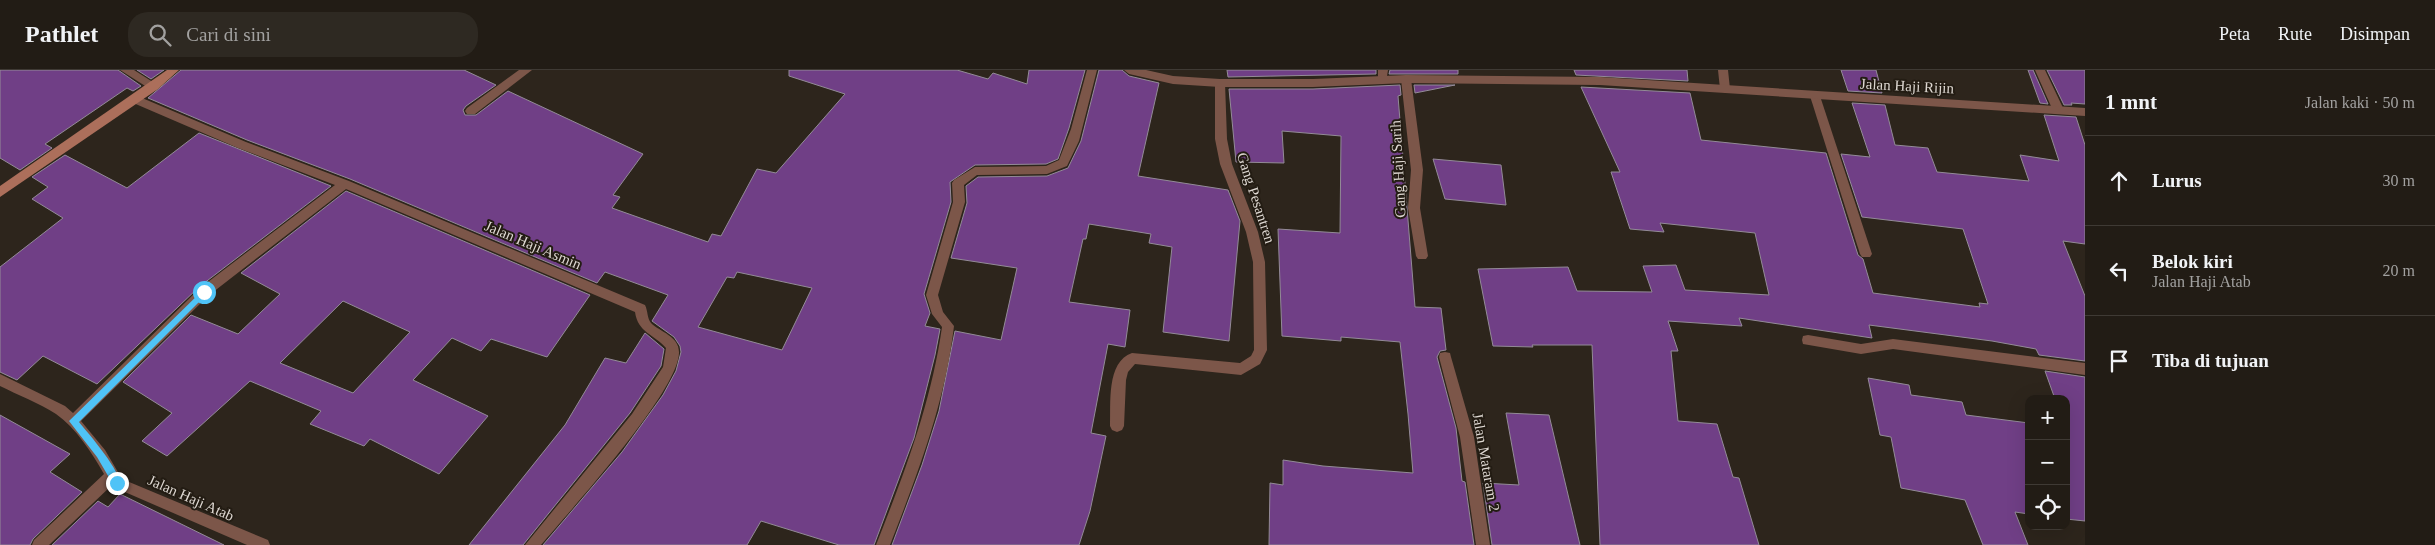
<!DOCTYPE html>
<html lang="id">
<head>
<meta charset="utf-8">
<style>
  :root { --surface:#221c15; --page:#2e2922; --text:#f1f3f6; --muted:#a2a1a0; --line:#3f3a34 }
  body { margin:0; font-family:Georgia,serif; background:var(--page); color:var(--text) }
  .controls { position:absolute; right:15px; bottom:15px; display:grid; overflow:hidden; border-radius:10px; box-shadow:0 5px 20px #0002 }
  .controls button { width:45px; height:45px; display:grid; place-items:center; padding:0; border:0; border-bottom:1px solid var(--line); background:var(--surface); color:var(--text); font:25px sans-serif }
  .stop { position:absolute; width:15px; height:15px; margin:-11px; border:4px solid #4fc3f7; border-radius:50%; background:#fff }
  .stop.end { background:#4fc3f7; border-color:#fff; box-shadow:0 1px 5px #0008 }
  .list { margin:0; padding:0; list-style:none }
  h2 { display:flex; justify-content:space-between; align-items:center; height:65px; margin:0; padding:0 20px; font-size:21px }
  h2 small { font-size:16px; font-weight:400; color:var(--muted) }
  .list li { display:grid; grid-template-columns:32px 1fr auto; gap:15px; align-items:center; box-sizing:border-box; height:90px; padding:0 20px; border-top:1px solid var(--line) }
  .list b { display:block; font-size:19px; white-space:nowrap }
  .list p { margin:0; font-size:16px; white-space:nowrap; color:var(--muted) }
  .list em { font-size:16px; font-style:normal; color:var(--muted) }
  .icon { flex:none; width:28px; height:28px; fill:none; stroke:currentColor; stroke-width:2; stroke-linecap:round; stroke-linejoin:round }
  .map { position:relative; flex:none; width:2085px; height:475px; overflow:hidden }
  header { display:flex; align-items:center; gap:30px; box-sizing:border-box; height:70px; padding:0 25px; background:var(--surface); border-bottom:1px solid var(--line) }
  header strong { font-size:24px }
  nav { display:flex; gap:28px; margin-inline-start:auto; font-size:18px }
  .search { width:350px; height:45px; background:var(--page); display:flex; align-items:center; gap:12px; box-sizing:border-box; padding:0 18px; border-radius:20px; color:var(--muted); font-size:19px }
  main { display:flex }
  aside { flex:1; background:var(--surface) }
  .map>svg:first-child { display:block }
  .building { fill:#703f86; stroke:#938b97; fill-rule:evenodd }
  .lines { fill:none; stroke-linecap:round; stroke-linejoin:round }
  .service { fill:#7c5649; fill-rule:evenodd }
  .minor { fill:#7c5649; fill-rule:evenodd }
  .tertiary { fill:#7c5649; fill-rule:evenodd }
  .secondary { fill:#ac6f5b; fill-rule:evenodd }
  .route { fill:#4fc3f7 }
  .labels { text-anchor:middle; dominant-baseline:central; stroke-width:4; stroke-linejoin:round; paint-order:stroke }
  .street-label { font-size:15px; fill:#ddd7d1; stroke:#231c13 }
</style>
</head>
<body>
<header>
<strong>Pathlet</strong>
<div class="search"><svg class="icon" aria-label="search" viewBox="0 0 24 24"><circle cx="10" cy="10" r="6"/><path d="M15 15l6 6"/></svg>Cari di sini</div>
<nav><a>Peta</a><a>Rute</a><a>Disimpan</a></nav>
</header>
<main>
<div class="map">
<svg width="2085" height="475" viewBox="0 0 2085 475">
  <rect width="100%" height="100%" fill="#2d251c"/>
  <path class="building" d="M 0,0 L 118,0 L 141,16 L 133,21 L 127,18 L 45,74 L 52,78 L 20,100 L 0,88 Z
    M 137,0 L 164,0 L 151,9 Z
    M 181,0 L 464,0 L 496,15 L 466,36 L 463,40 L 465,45 L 476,45 L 508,21 L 643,84 L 613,125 L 620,127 L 612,138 L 708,172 L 712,164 L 721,166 L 757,99 L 776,103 L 845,24 L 789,6 L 789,0 L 957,0 L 988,9 L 993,3 L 1027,14 L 1029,0 L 1085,0 L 1069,58 L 1058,89 L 1046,94 L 975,95 L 950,112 L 951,132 L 924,224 L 930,243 L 925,256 L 940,259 L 935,285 L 914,368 L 874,475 L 839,475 L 761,451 L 747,475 L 543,475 L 622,382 L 663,325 L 676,301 L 681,282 L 680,276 L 674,267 L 652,251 L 668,225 L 605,202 L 597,213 L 350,109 L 247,70 L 148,28 ZM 737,202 L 812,218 L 782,280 L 698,257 L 727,207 L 734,208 Z
    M 1099,0 L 1122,0 L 1129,6 L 1159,13 L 1138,106 L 1228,120 L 1240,151 L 1229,271 L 1163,262 L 1172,177 L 1149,173 L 1151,164 L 1089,154 L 1086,169 L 1083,169 L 1069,232 L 1130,240 L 1125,277 L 1108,274 L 1091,363 L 1106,366 L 1090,441 L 1079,475 L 892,475 L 922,395 L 939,341 L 955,261 L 1001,270 L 1017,198 L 951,188 L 967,133 L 966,116 L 978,107 L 1047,106 L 1068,98 L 1081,71 Z
    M 1227,0 L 1376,0 L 1376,4 L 1228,7 Z
    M 1390,0 L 1458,0 L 1458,4 L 1389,4 Z
    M 1574,0 L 1687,0 L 1688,11 L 1576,5 Z
    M 1841,0 L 1876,0 L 1882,23 L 1848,21 Z
    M 2028,0 L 2033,0 L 2048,34 L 2040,33 Z
    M 2047,0 L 2085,0 L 2085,34 L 2071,33 L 2072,35 L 2064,35 Z
    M 1400,15 L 1401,25 L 1398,26 L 1415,237 L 1441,238 L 1446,280 L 1440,281 L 1437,287 L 1456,358 L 1462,411 L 1465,412 L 1474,475 L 1269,475 L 1270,413 L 1283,415 L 1283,390 L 1323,396 L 1413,403 L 1408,344 L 1400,272 L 1341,267 L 1341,271 L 1282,266 L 1278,159 L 1340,163 L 1341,66 L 1282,61 L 1284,93 L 1236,92 L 1229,19 L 1313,19 Z
    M 1414,15 L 1455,15 L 1415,23 Z
    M 1581,17 L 1690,23 L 1701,70 L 1826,83 L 1858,185 L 1863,189 L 1873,223 L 1980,237 L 1979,233 L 1988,234 L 1963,159 L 1862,147 L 1841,84 L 1870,87 L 1852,33 L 1885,35 L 1895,75 L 1928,78 L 1937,102 L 2029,111 L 2020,85 L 2059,91 L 2044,45 L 2076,47 L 2085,75 L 2085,174 L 2063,171 L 2085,226 L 2085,291 L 2039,285 L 2036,279 L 1992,271 L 1869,255 L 1872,268 L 1739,248 L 1742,256 L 1668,251 L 1678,281 L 1671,281 L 1678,351 L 1717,354 L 1733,407 L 1739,408 L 1759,475 L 1600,475 L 1592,275 L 1532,275 L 1533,277 L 1493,276 L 1478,199 L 1568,197 L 1577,221 L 1652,222 L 1643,196 L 1676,195 L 1685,220 L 1769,225 L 1755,163 L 1660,153 L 1664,162 L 1630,159 L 1611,102 L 1620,102 Z
    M 199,63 L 331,116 L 199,217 L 97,314 L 43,286 L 17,310 L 0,302 L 0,197 L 63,148 L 32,129 L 48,117 L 32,107 L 65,85 L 127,118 Z
    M 1433,89 L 1501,95 L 1506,135 L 1445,129 Z
    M 346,121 L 590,225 L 547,287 L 491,269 L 481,281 L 452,268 L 413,310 L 488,346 L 439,404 L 370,369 L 364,376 L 310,354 L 321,341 L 250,311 L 167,386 L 142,371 L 172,343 L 123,312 L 191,245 L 238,264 L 280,224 L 241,203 ZM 343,231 L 410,262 L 353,323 L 280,293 Z
    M 645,263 L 664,279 L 661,296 L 630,343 L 523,475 L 469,475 L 565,355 L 605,288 L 626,293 Z
    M 2045,301 L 2085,307 L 2085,451 L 2066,449 L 2066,329 L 2055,329 Z
    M 1868,308 L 1909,315 L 1911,325 L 1962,332 L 1966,345 L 2029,353 L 2029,444 L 2015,442 L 2028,475 L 1983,475 L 1965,430 L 1901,418 L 1891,367 L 1880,365 Z
    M 1506,343 L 1549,345 L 1580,475 L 1492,475 L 1483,413 L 1519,415 Z
    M 0,345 L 70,384 L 50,402 L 82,422 L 33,469 L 30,475 L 0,475 Z
    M 120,424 L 224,475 L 52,475 L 98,431 L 108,437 Z"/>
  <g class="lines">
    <path class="service" d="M 1815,22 L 1820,26 L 1872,184 L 1870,187 L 1862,187 L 1860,184 L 1810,26 Z"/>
    <path class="minor" d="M 120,0 L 134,0 L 159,16 L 158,19 L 150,19 Z
      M 519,0 L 532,0 L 475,44 L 467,44 L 465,41 L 467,38 Z
      M 1087,0 L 1097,0 L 1079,71 L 1067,96 L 1047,104 L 977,105 L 964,115 L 965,132 L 938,225 L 943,242 L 954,256 C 945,333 918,403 890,475 L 876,475 C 904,404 931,334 942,257 L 932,244 L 926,225 L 953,132 L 952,113 L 954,110 L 975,97 L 1046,96 L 1059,90 L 1071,59 Z
      M 1378,0 L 1388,0 L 1386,12 L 1378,12 Z
      M 1718,0 L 1728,0 L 1730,19 L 1729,22 L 1725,23 L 1720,19 Z
      M 2035,0 L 2045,0 L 2064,40 L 2062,43 L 2054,43 Z
      M 1406,5 L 1411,9 L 1423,100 L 1420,138 L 1428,186 L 1426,189 L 1418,189 L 1416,186 L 1408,138 L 1411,100 L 1401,9 Z
      M 1220,9 L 1225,13 L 1227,69 L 1232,94 L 1258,162 L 1265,192 L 1267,280 L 1260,294 L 1241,305 L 1135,294 L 1128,302 L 1126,310 L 1124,356 L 1122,360 L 1117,362 L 1112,360 L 1110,356 C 1111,334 1106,292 1132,283 L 1240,293 L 1251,286 L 1254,280 L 1253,192 L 1246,162 L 1220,94 L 1215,69 L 1215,13 Z
      M 135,25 L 246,72 L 349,111 L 645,235 C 648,241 647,248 651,253 C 660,262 679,266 679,282 C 680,320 569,442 541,475 L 525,475 L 632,344 L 663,297 L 666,278 C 654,264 638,263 635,242 L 346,119 L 208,226 L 81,351 L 105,380 L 122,409 L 268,470 L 270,475 L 247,475 L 111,416 L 49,475 L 32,475 L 34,470 L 104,404 C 92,383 76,358 56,344 C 39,333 18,325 0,316 L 0,304 L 65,336 L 73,343 L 200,218 L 335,115 L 238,78 L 131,32 L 130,29 L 131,26 Z
      M 1808,265 L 1861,274 L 1893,269 L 2085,293 L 2085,305 L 1893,279 L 1861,284 L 1803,274 L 1802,270 L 1803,266 Z
      M 1445,282 L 1450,283 L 1451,287 L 1474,367 L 1490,475 L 1476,475 L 1460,367 L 1439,287 L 1440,283 Z"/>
    <path class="tertiary" d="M 1124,0 L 1146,0 L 1173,6 L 1220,9 L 1313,9 L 1406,5 L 1600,7 L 2085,38 L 2085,46 L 1600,15 L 1406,13 L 1313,17 L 1220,17 L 1173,14 L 1129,4 Z"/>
    <path class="secondary" d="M 167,0 L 179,0 L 158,19 L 0,127 L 0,116 Z"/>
  </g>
  <path class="route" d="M 204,219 L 207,220 L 207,224 L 79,352 C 88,363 123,403 120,416 L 114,416 L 97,387 L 69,351 Z"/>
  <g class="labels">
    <g class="street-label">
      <text transform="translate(1907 16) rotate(3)">Jalan Haji Rijin</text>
      <text transform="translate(1398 99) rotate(-93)">Gang Haji Sarih</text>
      <text transform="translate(1256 128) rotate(72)">Gang Pesantren</text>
      <text transform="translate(533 175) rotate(23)">Jalan Haji Asmin</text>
      <text transform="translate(1486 392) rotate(80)">Jalan Mataram 2</text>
      <text transform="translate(191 428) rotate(24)">Jalan Haji Atab</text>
    </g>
  </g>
</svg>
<div class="controls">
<button>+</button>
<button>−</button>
<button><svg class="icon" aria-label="locate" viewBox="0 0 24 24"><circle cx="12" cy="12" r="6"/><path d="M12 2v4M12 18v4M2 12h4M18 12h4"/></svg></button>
</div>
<div class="stop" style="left:204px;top:222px"></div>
<div class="stop end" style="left:117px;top:413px"></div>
</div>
<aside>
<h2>1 mnt<small>Jalan kaki · 50 m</small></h2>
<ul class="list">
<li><svg class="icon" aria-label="ahead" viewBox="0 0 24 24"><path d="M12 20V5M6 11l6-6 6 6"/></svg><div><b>Lurus</b></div><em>30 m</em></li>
<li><svg class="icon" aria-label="left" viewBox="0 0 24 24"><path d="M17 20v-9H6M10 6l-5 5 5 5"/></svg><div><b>Belok kiri</b><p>Jalan Haji Atab</p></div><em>20 m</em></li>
<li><svg class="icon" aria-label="arrive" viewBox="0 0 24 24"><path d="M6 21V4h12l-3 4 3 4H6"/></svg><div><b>Tiba di tujuan</b></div></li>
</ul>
</aside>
</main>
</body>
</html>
